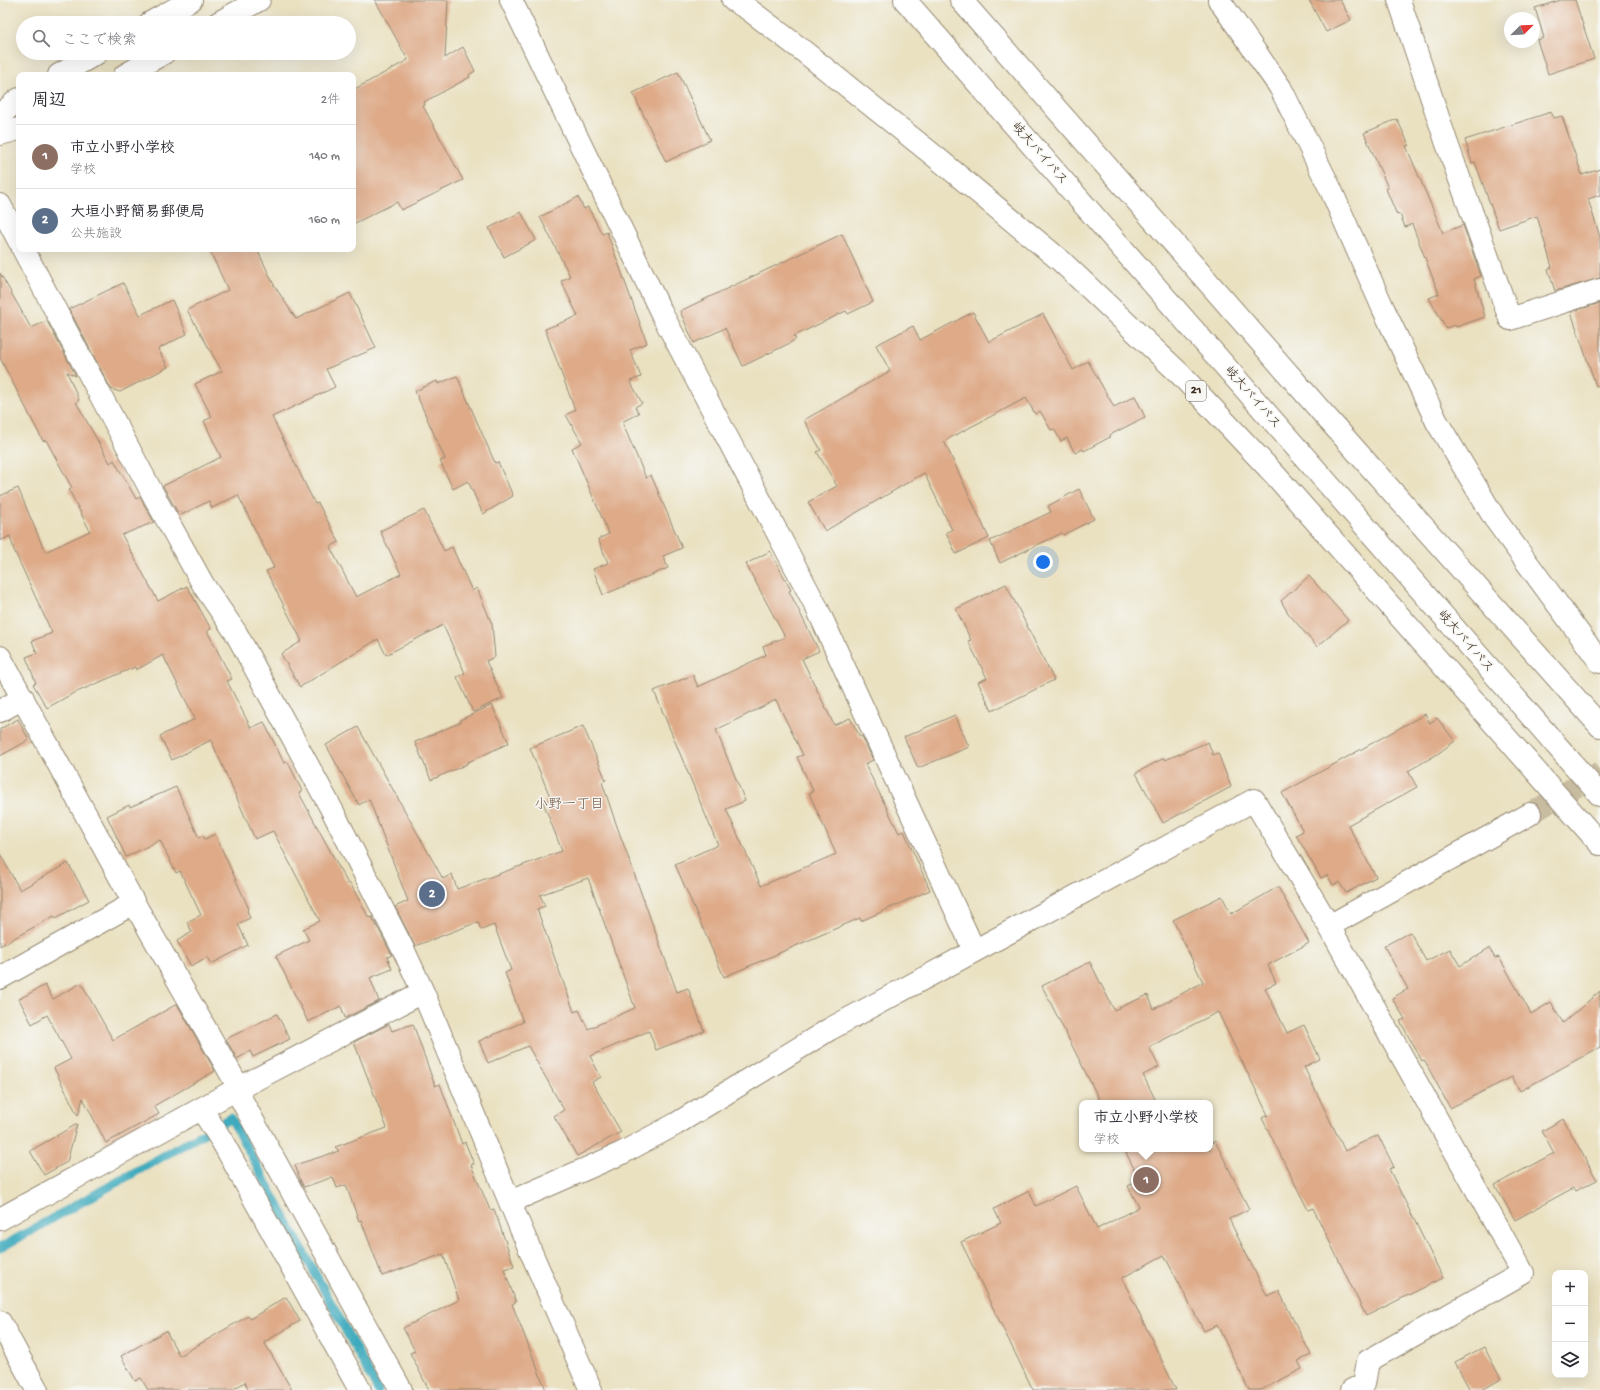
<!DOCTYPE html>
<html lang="ja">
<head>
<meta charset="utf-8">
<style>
  :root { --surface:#fff; --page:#f2f2f3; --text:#2b2b33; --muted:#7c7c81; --line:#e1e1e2; --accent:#2563eb }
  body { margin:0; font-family:"Gochi Hand","Klee One",sans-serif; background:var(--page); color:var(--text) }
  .controls { position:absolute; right:12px; bottom:12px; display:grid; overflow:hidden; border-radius:8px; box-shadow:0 4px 16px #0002 }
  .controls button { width:36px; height:36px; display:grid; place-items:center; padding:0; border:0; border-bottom:1px solid var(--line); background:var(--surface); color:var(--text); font:20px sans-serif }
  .compass { position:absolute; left:1504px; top:12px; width:36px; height:36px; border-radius:50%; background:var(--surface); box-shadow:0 4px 16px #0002; rotate:66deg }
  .you { position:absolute; left:1043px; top:562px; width:14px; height:14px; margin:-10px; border:3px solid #fff; border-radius:50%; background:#1a73e8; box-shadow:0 0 0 6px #1a73e833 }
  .badge { display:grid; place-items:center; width:26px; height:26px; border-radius:50%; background:var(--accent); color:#fff; font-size:13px; font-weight:700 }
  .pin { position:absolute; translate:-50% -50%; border:2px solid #fff; box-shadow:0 1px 4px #0006 }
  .popup { position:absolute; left:1079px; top:1100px; width:134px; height:52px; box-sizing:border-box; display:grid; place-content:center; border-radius:8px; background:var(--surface); filter:drop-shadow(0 1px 3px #0005); font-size:13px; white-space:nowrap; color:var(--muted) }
  .popup b { font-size:15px; color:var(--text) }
  .popup::after { content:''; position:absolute; left:50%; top:100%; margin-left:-8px; border:8px solid transparent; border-top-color:var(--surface) }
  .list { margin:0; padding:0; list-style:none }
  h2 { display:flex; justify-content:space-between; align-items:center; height:52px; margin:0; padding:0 16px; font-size:17px }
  h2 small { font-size:13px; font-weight:400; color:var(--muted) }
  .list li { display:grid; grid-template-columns:26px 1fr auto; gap:12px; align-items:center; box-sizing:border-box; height:64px; padding:0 16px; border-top:1px solid var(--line) }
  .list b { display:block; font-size:15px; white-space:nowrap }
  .list p { margin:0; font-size:13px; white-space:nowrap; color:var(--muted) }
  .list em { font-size:13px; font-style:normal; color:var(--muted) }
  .icon { flex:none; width:22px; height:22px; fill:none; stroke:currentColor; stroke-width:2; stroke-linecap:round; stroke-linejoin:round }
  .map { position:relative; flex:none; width:1600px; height:1390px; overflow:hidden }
  .search { position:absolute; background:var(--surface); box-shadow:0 4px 16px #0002; left:16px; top:16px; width:340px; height:44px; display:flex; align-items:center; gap:10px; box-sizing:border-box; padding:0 14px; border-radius:22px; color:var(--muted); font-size:15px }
  .panel { position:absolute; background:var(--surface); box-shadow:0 4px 16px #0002; left:16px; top:72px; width:340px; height:180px; border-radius:8px }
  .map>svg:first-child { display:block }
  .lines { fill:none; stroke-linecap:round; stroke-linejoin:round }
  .stream { stroke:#3eaabd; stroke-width:9 }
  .building { fill:#deaa88; fill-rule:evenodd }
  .street-tunnel { stroke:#c7bca0; stroke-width:22; stroke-dasharray:22 11; stroke-linecap:butt }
  .street-casing { stroke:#928670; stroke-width:24 }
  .highway-casing { stroke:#928670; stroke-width:24 }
  .street { stroke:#fff; stroke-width:22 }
  .highway { stroke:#fff; stroke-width:22 }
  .labels { text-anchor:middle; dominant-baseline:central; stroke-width:3; stroke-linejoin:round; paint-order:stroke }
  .shield { fill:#f6f6f2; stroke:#73675e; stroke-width:1 }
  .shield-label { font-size:12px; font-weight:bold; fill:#3b2a1e }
  .street-label { font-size:13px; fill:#3b2a1e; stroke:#f6f6f2 }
  .neighbourhood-label { font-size:14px; fill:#745743; stroke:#f6f6f2 }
</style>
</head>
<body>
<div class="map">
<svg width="1600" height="1390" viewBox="0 0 1600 1390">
  <rect width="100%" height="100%" fill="#f6f6f2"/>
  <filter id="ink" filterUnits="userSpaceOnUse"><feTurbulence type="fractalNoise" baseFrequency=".025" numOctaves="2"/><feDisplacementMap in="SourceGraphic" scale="8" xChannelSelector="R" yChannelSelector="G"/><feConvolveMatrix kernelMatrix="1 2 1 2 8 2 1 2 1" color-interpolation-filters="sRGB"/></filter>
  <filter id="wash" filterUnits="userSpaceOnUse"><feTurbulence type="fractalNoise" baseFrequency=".012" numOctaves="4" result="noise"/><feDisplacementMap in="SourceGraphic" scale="16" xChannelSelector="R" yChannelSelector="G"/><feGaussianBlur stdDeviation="0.9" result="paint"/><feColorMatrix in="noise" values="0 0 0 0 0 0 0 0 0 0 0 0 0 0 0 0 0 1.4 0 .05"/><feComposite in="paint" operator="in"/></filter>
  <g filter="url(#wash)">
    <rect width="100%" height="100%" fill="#eae1c1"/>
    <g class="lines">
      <path class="stream" d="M 0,1248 L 231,1118 L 378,1390"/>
    </g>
    <g id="blocks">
      <path class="building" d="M 375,0 L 448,0 L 445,58 L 463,47 L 475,71 L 469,75 L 470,77 L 424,102 L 425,105 L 423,106 L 463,180 L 401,210 L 397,202 L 353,224 L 353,90 L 408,60 Z
        M 1309,0 L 1340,0 L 1351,20 L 1326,32 Z
        M 1561,0 L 1575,0 L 1594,59 L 1548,74 L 1537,40 L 1544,38 L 1535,8 Z
        M 678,72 L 710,140 L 666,162 L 633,93 Z
        M 1551,112 L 1554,118 L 1562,116 L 1582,175 L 1600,169 L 1600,195 L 1588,199 L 1600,237 L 1600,278 L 1555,291 L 1548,269 L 1552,267 L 1537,216 L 1499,229 L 1475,162 L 1472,163 L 1465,140 Z
        M 1397,119 L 1409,145 L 1406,146 L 1443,233 L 1463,225 L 1481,276 L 1474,279 L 1485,317 L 1456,327 L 1455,325 L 1446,328 L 1429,298 L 1439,294 L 1412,224 L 1405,227 L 1400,214 L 1397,215 L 1386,189 L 1388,188 L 1364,133 Z
        M 578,197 L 584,209 L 588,207 L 602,234 L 607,232 L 647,343 L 630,350 L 641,377 L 630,381 L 642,403 L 635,407 L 639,413 L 622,422 L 646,478 L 651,475 L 682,548 L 663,556 L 668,568 L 603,595 L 593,569 L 608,563 L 598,539 L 609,534 L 572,448 L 582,443 L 566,415 L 575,410 L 545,329 L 578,316 L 561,281 L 570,276 L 540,217 Z
        M 521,212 L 536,240 L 504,257 L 489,228 Z
        M 842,234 L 873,302 L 848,314 L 846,311 L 794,336 L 796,339 L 790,343 L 743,366 L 725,328 L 694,343 L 680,311 Z
        M 209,249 L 257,249 L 274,285 L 296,319 L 350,293 L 376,348 L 326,369 L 335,387 L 272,417 L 315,504 L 318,503 L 339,542 L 330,547 L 356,597 L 401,574 L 380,531 L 424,510 L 444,551 L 452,547 L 472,591 L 477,588 L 492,624 L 495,657 L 486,661 L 503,698 L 473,712 L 457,677 L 465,673 L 443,625 L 386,655 L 378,639 L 300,687 L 281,654 L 302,641 L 266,571 L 274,568 L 238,495 L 212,508 L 209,501 L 181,515 L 180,512 L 178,513 L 163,486 L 221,457 L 204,421 L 212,417 L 195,384 L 222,371 L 187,310 L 228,290 Z
        M 0,273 L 31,328 L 47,321 L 76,376 L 67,372 L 79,400 L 76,402 L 110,463 L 114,460 L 136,499 L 140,497 L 154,522 L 122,535 L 158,601 L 187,586 L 211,629 L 207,631 L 232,679 L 227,681 L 251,728 L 264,722 L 284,763 L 288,762 L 302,791 L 299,793 L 348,884 L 350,883 L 369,918 L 372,917 L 392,955 L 387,957 L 392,969 L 370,978 L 379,1001 L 345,1018 L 341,1006 L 308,1022 L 276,956 L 309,940 L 303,929 L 320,921 L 273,831 L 255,839 L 211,740 L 172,760 L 160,736 L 195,719 L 163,655 L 136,670 L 135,667 L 72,694 L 47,708 L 33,684 L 36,683 L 26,657 L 37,653 L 32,641 L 52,633 L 14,550 L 10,536 L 0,541 L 0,496 L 18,488 L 45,552 L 90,531 L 69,490 L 72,488 L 46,440 L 43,441 L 0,358 Z
        M 123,283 L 140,315 L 172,300 L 187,334 L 158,349 L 168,367 L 120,392 L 111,389 L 69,309 Z
        M 1600,303 L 1600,385 L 1596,386 L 1571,312 Z
        M 973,312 L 989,342 L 1043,314 L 1073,370 L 1088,361 L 1114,407 L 1135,396 L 1145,417 L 1110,435 L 1110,437 L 1084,451 L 1083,449 L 1075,453 L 1067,438 L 1061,441 L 1054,429 L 1051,430 L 1040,411 L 1035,414 L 1026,398 L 944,441 L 989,538 L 956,554 L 946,532 L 952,530 L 924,473 L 825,531 L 808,502 L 837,486 L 817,452 L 821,450 L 804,420 L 890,371 L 876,345 L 913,326 L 920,340 Z
        M 457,376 L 495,463 L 498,462 L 513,496 L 483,514 L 468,481 L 453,489 L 440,461 L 445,459 L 415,391 L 437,381 L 438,384 Z
        M 1079,489 L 1094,519 L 1063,535 L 1062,533 L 1000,563 L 990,541 L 1051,512 L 1048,506 Z
        M 770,551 L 791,590 L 789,591 L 819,651 L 802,659 L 834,725 L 850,718 L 860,737 L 862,736 L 873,760 L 865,764 L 899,833 L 904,831 L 930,890 L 861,921 L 860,918 L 724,977 L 675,864 L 718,845 L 654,691 L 693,675 L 698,687 L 766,655 L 763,646 L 785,637 L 746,564 ZM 776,700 L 803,755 L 797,757 L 813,791 L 809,793 L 836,854 L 761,886 L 726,809 L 745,801 L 716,730 Z
        M 1309,576 L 1348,620 L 1317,647 L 1288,613 L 1281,601 Z
        M 1006,584 L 1054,680 L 992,711 L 978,682 L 987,678 L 968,641 L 971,640 L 956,609 Z
        M 492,705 L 509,743 L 466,763 L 467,764 L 431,780 L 415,742 L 461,722 L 460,720 Z
        M 1425,714 L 1430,723 L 1437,718 L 1455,741 L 1436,755 L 1408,771 L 1417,787 L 1348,825 L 1376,877 L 1346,893 L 1339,882 L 1333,885 L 1327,875 L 1321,878 L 1296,835 L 1303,831 L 1282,793 Z
        M 955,715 L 969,747 L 918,768 L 904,737 Z
        M 18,719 L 29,740 L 0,756 L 0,729 Z
        M 583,726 L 606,780 L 602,782 L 614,818 L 677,992 L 688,988 L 704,1031 L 656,1050 L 649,1031 L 590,1056 L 601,1077 L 592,1082 L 621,1132 L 577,1156 L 554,1116 L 564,1110 L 528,1046 L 488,1063 L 479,1041 L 523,1022 L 505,973 L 511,970 L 494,925 L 481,930 L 478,922 L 415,946 L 395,907 L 408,901 L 369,799 L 359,805 L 326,745 L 358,727 L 443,879 L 452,874 L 457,889 L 562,851 L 543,802 L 551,799 L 530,748 ZM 588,878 L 635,1008 L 588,1029 L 579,1010 L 574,1012 L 537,909 L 545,906 L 540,895 Z
        M 1208,742 L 1213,755 L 1218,753 L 1231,787 L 1163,823 L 1136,773 L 1164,758 L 1165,760 Z
        M 176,787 L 199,838 L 203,835 L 205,839 L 215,834 L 249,909 L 247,910 L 250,918 L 238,924 L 248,945 L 211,964 L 207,957 L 191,966 L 177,941 L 192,932 L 187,922 L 201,915 L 180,871 L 176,873 L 160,840 L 126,857 L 107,816 L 129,805 L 130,807 Z
        M 0,854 L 20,890 L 68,863 L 89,900 L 56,918 L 54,916 L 0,946 Z
        M 1278,887 L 1309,943 L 1268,965 L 1276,983 L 1265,988 L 1287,1033 L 1304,1025 L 1320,1059 L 1304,1067 L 1345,1151 L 1378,1135 L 1394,1167 L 1389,1169 L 1443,1278 L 1366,1316 L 1313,1208 L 1308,1210 L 1262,1118 L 1268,1115 L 1218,1012 L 1149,1047 L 1159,1067 L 1143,1075 L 1157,1103 L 1101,1103 L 1042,986 L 1090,962 L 1114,1010 L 1148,995 L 1154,1009 L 1203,982 L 1173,920 L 1222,896 L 1231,914 Z
        M 1410,932 L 1426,961 L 1450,949 L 1460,966 L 1489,948 L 1495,958 L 1499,957 L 1531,1014 L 1551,1002 L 1563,1023 L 1600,991 L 1600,1047 L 1520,1091 L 1512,1077 L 1450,1108 L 1424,1060 L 1422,1061 L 1400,1021 L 1405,1019 L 1392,998 L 1408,989 L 1384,946 Z
        M 81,983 L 113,1040 L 177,1004 L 215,1071 L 154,1106 L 159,1114 L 106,1143 L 83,1098 L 78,1116 L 54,1068 L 71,1059 L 47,1015 L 32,1024 L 19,999 L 45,985 L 53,999 Z
        M 277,1014 L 290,1039 L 253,1057 L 250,1051 L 237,1059 L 226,1039 Z
        M 389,1024 L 392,1031 L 413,1024 L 435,1086 L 440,1084 L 462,1144 L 465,1142 L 474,1164 L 471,1165 L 490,1210 L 494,1209 L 514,1266 L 504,1269 L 516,1302 L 512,1304 L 546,1390 L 429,1390 L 410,1353 L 415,1351 L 403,1328 L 459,1300 L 443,1254 L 382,1276 L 361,1220 L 359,1221 L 346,1185 L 337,1188 L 333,1177 L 304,1187 L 301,1182 L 295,1165 L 339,1151 L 335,1147 L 387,1128 L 354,1042 Z
        M 1563,1119 L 1597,1180 L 1575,1191 L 1573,1188 L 1515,1220 L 1495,1185 L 1554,1153 L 1542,1131 Z
        M 77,1124 L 67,1162 L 44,1175 L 30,1151 Z
        M 1215,1141 L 1249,1209 L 1229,1219 L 1267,1296 L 1279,1291 L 1311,1355 L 1298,1361 L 1302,1369 L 1261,1390 L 1249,1390 L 1217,1325 L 1204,1331 L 1164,1255 L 1122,1278 L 1176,1390 L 1033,1390 L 961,1242 L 1001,1223 L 994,1209 L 1029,1191 L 1036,1206 L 1076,1186 L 1097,1229 L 1139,1207 L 1128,1186 L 1140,1180 L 1124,1149 L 1210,1149 L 1210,1144 Z
        M 286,1297 L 300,1321 L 264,1342 L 292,1390 L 248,1390 L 245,1382 L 232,1390 L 148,1390 L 141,1378 L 135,1381 L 121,1356 L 166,1331 L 179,1355 L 181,1355 L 248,1316 L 250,1319 Z
        M 1484,1347 L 1501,1379 L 1482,1390 L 1470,1390 L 1455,1362 Z"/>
    </g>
  </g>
  <g filter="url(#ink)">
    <use href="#blocks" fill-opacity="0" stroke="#928670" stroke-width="1"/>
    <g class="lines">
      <path class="street-tunnel" d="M 1530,814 L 1600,772"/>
      <g class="street-casing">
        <path id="street" d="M 511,0 L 662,314 L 816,606 L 974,950
          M 1399,0 L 1446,141 L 1510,319 L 1600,290
          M 0,205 L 19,241
          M 23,249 L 156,500 L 204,586 L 236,633 L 332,810 L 405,953 L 423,992 L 521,1229 L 591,1390
          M 0,657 L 134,903 L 239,1088 L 241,1099 L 401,1390
          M 0,711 L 23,698
          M 1329,926 L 1530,814
          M 0,978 L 134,903
          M 202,1110 L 222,1141 L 360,1390
          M 510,1202 L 622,1153 L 676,1124 L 830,1029 L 1254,800 L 1329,926 L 1523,1273 L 1368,1361 L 1364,1384 L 1352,1390
          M 0,1219 L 239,1088 L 423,992
          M 0,1322 L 37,1390"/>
      </g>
      <g class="highway-casing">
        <path id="highway" d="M 733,0 L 748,9 L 802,50 L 937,158 L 1061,261 L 1179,373 L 1276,476 L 1600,844
          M 905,0 L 1600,795
          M 961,0 L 1327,418 L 1600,726
          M 1219,0 L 1280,87 L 1330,188 L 1383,308 L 1437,422 L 1495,519 L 1600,662
          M 150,23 L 191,0
          M 218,23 L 259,0
          M 59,75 L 97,53
          M 125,75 L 164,53
          M 0,115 L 19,99
          M 0,134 L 19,129"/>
      </g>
      <use href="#street" class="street"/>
      <use href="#highway" class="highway"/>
    </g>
  </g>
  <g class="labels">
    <rect class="shield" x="1186" y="381" width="20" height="20" rx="3"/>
    <g class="shield-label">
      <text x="1196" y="391">21</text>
    </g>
    <g class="street-label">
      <text transform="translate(1039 154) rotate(49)">岐大バイパス</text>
      <text transform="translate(1252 398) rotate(49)">岐大バイパス</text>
      <text transform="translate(1465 642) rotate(49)">岐大バイパス</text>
    </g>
    <g class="neighbourhood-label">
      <text x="569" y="805">小野一丁目</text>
    </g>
  </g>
</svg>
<div class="controls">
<button>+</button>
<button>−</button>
<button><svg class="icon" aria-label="layers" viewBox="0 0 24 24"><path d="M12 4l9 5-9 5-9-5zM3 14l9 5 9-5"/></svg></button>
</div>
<svg class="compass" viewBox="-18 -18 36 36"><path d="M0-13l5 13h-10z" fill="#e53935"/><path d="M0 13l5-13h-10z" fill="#7c7c81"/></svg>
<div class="you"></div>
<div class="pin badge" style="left:1146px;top:1180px;background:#8d6e63">1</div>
<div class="popup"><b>市立小野小学校</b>学校</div>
<div class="pin badge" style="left:432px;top:894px;background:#5c6f8a">2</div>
<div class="search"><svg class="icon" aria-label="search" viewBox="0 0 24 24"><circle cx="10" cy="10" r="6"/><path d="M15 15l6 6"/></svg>ここで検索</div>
<section class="panel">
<h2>周辺<small>2件</small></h2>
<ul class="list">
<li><span class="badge" style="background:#8d6e63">1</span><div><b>市立小野小学校</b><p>学校</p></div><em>140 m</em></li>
<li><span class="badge" style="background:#5c6f8a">2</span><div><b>大垣小野簡易郵便局</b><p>公共施設</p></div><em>160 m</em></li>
</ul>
</section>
</div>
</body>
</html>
